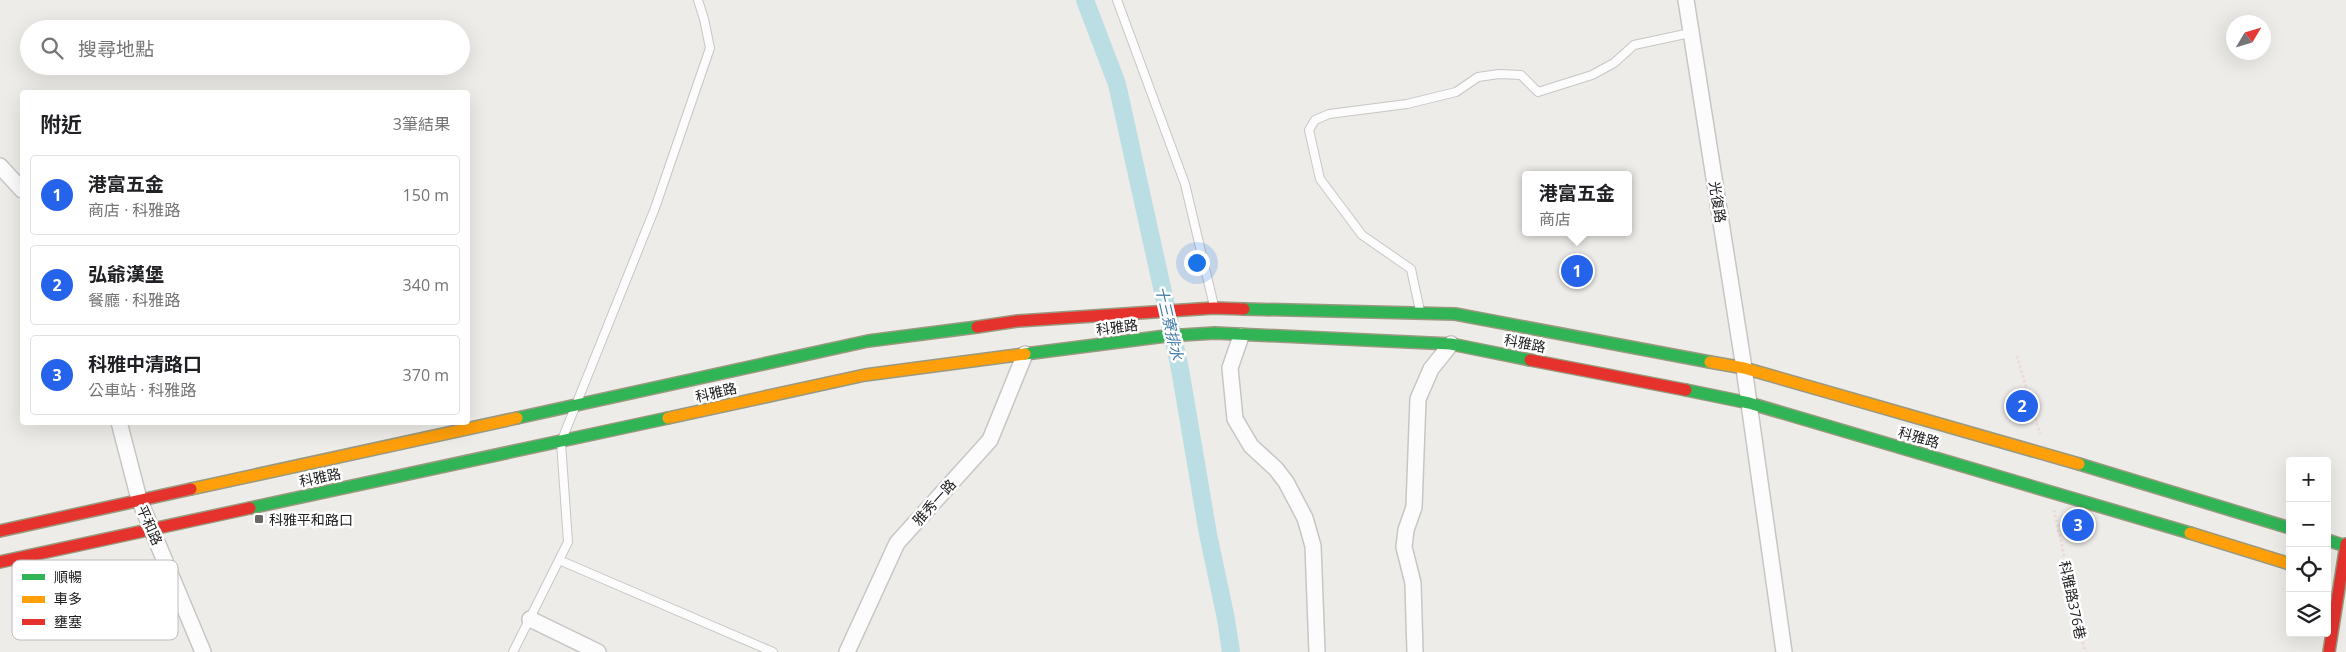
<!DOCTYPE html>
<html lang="zh-TW">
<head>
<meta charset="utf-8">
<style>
  :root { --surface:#fff; --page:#f6f6f6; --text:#202124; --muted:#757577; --line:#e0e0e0; --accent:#2563eb }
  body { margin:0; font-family:"Open Sans","Noto Sans TC",sans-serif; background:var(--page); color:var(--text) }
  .controls { position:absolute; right:15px; bottom:15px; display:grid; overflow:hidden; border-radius:5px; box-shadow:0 5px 20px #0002 }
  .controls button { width:45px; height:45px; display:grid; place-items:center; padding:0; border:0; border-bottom:1px solid var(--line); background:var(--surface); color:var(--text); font:25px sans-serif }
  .compass { position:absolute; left:2226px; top:15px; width:45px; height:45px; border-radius:50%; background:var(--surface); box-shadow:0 5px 20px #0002; rotate:52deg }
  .you { position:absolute; left:1196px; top:262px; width:18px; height:18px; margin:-12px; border:4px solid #fff; border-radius:50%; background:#1a73e8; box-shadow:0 0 0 8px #1a73e833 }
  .badge { display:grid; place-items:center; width:32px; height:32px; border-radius:50%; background:var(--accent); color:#fff; font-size:16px; font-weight:700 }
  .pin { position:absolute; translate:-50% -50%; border:2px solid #fff; box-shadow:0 1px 5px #0006 }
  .popup { position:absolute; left:1522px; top:171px; width:110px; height:65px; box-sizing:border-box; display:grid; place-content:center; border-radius:5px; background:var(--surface); filter:drop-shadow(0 1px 4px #0005); font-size:16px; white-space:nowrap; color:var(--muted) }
  .popup b { font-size:19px; color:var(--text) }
  .popup::after { content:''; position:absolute; left:50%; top:100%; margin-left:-10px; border:10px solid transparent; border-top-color:var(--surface) }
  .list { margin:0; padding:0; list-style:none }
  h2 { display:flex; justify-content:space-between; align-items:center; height:65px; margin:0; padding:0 20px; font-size:21px }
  h2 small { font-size:16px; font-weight:400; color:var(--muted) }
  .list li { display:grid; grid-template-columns:32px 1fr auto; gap:15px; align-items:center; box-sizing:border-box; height:80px; margin:0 10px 10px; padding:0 10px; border:1px solid var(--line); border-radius:5px }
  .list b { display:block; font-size:19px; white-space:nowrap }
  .list p { margin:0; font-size:16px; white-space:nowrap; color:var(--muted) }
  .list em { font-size:16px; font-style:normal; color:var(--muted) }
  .icon { flex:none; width:28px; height:28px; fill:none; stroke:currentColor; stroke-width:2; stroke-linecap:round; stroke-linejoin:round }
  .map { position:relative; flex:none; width:2346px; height:652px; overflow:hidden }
  .search { position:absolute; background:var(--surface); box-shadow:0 5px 20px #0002; left:20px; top:20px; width:450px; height:55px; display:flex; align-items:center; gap:12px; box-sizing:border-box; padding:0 18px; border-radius:28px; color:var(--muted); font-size:19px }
  .panel { position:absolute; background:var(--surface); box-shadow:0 5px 20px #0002; left:20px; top:90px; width:450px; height:335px; border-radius:5px }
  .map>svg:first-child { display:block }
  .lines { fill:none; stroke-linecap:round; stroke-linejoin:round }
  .canal { stroke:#badee3; stroke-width:18 }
  .lane-casing { stroke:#c7c6c5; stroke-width:10 }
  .street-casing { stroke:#c7c6c5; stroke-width:18 }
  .fast-casing { stroke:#99997f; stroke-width:14 }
  .slow-casing { stroke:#99997f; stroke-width:14 }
  .jam-casing { stroke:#99997f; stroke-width:14 }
  .path { stroke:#ecdad9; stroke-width:3; stroke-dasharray:2.5 2.5; stroke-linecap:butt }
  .lane { stroke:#fcfcfc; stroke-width:8 }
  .street { stroke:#fcfcfc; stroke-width:15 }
  .fast { stroke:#30b455; stroke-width:11 }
  .slow { stroke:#ff9f0a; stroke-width:11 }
  .jam { stroke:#e5322d; stroke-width:11 }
  .poi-dot { fill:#686766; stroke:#fff; stroke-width:2 }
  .labels { text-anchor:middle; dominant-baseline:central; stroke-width:5; stroke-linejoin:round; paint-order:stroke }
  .street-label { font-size:14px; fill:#202020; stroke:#fff }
  .poi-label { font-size:14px; fill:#202020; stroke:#fff; text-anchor:start }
  .water-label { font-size:15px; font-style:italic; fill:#417ba6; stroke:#fff }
  .key { fill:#fff; stroke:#bcbcbc; stroke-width:1 }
  .key-label { font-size:14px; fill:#202020 }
</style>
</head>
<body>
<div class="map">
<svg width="2346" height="652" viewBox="0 0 2346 652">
  <rect width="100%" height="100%" fill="#eeece9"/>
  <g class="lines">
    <path class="canal" d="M 1085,0 L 1117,84 L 1180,369 L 1208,534 L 1226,619 L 1231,652"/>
    <g class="lane-casing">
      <path id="lane" d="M 1117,0 L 1185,184 L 1214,306
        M 1420,311 L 1411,269 L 1362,235 L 1320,179 L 1309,130 L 1315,120 L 1329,114 L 1407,104 L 1456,92 L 1478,77 L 1499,74 L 1521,75 L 1538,92 L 1592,75 L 1614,63 L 1634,45 L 1690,33
        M 559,560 L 773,652
        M 513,652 L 568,542 L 561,442 L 655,208 L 710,48 L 704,19 L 698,0"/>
    </g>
    <g class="street-casing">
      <path id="street" d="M 1686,0 L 1744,368 L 1784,652
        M 0,166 L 22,190
        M 1241,336 L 1230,368 L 1235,419 L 1251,446 L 1276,469 L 1286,482 L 1305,518 L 1313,546 L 1317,652
        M 119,422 L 139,499 L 203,652
        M 530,619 L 598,652
        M 847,652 L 897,543 L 990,440 L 1025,354
        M 1415,652 L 1413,583 L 1404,547 L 1406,530 L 1414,507 L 1418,399 L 1431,369 L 1451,344"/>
    </g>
    <g class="fast-casing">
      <path id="fast" d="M 1244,309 L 1455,314 L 1710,362
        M 1025,354 L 1166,336 L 1215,333 L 1451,344 L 1530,360
        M 1686,390 L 1749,403 L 2190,533
        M 517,418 L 868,341 L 977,327
        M 2079,464 L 2290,528
        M 250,508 L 668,418
        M 2327,540 L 2346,546"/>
    </g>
    <g class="slow-casing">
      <path id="slow" d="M 1710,362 L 1744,368 L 2079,464
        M 668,418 L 865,375 L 1025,354
        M 191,489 L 517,418
        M 2190,533 L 2290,564"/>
    </g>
    <g class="jam-casing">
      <path id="jam" d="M 977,327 L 1018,321 L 1214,308 L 1244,309
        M 1530,360 L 1686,390
        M 0,531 L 191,489
        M 0,562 L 250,508
        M 2329,652 L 2346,544"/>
    </g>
    <path class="path" d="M 2017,356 L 2040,434
      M 2054,510 L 2085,652"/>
    <use href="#lane" class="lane"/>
    <use href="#street" class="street"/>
    <use href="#fast" class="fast"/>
    <use href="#slow" class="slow"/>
    <use href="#jam" class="jam"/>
  </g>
  <rect class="poi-dot" x="254" y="514" width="10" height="10" rx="2.5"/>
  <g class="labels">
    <g class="street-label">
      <text transform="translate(1718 202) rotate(81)">光復路</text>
      <text transform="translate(1117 327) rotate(-7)">科雅路</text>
      <text transform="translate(1525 343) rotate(11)">科雅路</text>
      <text transform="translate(716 392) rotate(-13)">科雅路</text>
      <text transform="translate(1919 437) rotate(16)">科雅路</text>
      <text transform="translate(320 477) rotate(-12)">科雅路</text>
      <text transform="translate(934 502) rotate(-48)">雅秀一路</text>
      <text transform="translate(150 525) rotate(66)">平和路</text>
      <text transform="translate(2073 600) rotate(78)">科雅路376巷</text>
    </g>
    <g class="poi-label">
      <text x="269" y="519">科雅平和路口</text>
    </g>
    <g class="water-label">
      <text transform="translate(1170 323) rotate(77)">十三寮排水</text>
    </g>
  </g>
  <rect x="12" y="560" width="166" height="80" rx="8" class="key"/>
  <rect x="22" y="574" width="23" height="6" fill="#30b455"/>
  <rect x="22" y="596" width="23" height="7" fill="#ff9f0a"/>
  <rect x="22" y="619" width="23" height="6" fill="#e5322d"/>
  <g class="key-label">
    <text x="54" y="582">順暢</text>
    <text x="54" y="604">車多</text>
    <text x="54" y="627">壅塞</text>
  </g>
</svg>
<div class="controls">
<button>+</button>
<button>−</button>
<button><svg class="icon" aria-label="locate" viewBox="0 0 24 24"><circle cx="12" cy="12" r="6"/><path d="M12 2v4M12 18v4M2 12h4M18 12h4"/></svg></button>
<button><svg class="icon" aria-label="layers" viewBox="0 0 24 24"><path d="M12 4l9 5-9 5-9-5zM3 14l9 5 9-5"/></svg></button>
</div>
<svg class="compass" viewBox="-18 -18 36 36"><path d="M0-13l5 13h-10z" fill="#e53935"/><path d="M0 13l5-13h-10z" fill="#757577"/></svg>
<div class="you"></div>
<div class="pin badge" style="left:1577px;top:271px">1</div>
<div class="popup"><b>港富五金</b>商店</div>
<div class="pin badge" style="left:2022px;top:406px">2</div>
<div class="pin badge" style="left:2078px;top:525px">3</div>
<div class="search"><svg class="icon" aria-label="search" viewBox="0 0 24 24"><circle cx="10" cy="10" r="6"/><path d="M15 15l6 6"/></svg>搜尋地點</div>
<section class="panel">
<h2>附近<small>3筆結果</small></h2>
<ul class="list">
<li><span class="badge">1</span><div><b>港富五金</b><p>商店 · 科雅路</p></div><em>150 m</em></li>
<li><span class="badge">2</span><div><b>弘爺漢堡</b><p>餐廳 · 科雅路</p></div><em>340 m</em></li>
<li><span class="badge">3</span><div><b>科雅中清路口</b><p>公車站 · 科雅路</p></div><em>370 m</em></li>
</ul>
</section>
</div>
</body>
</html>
